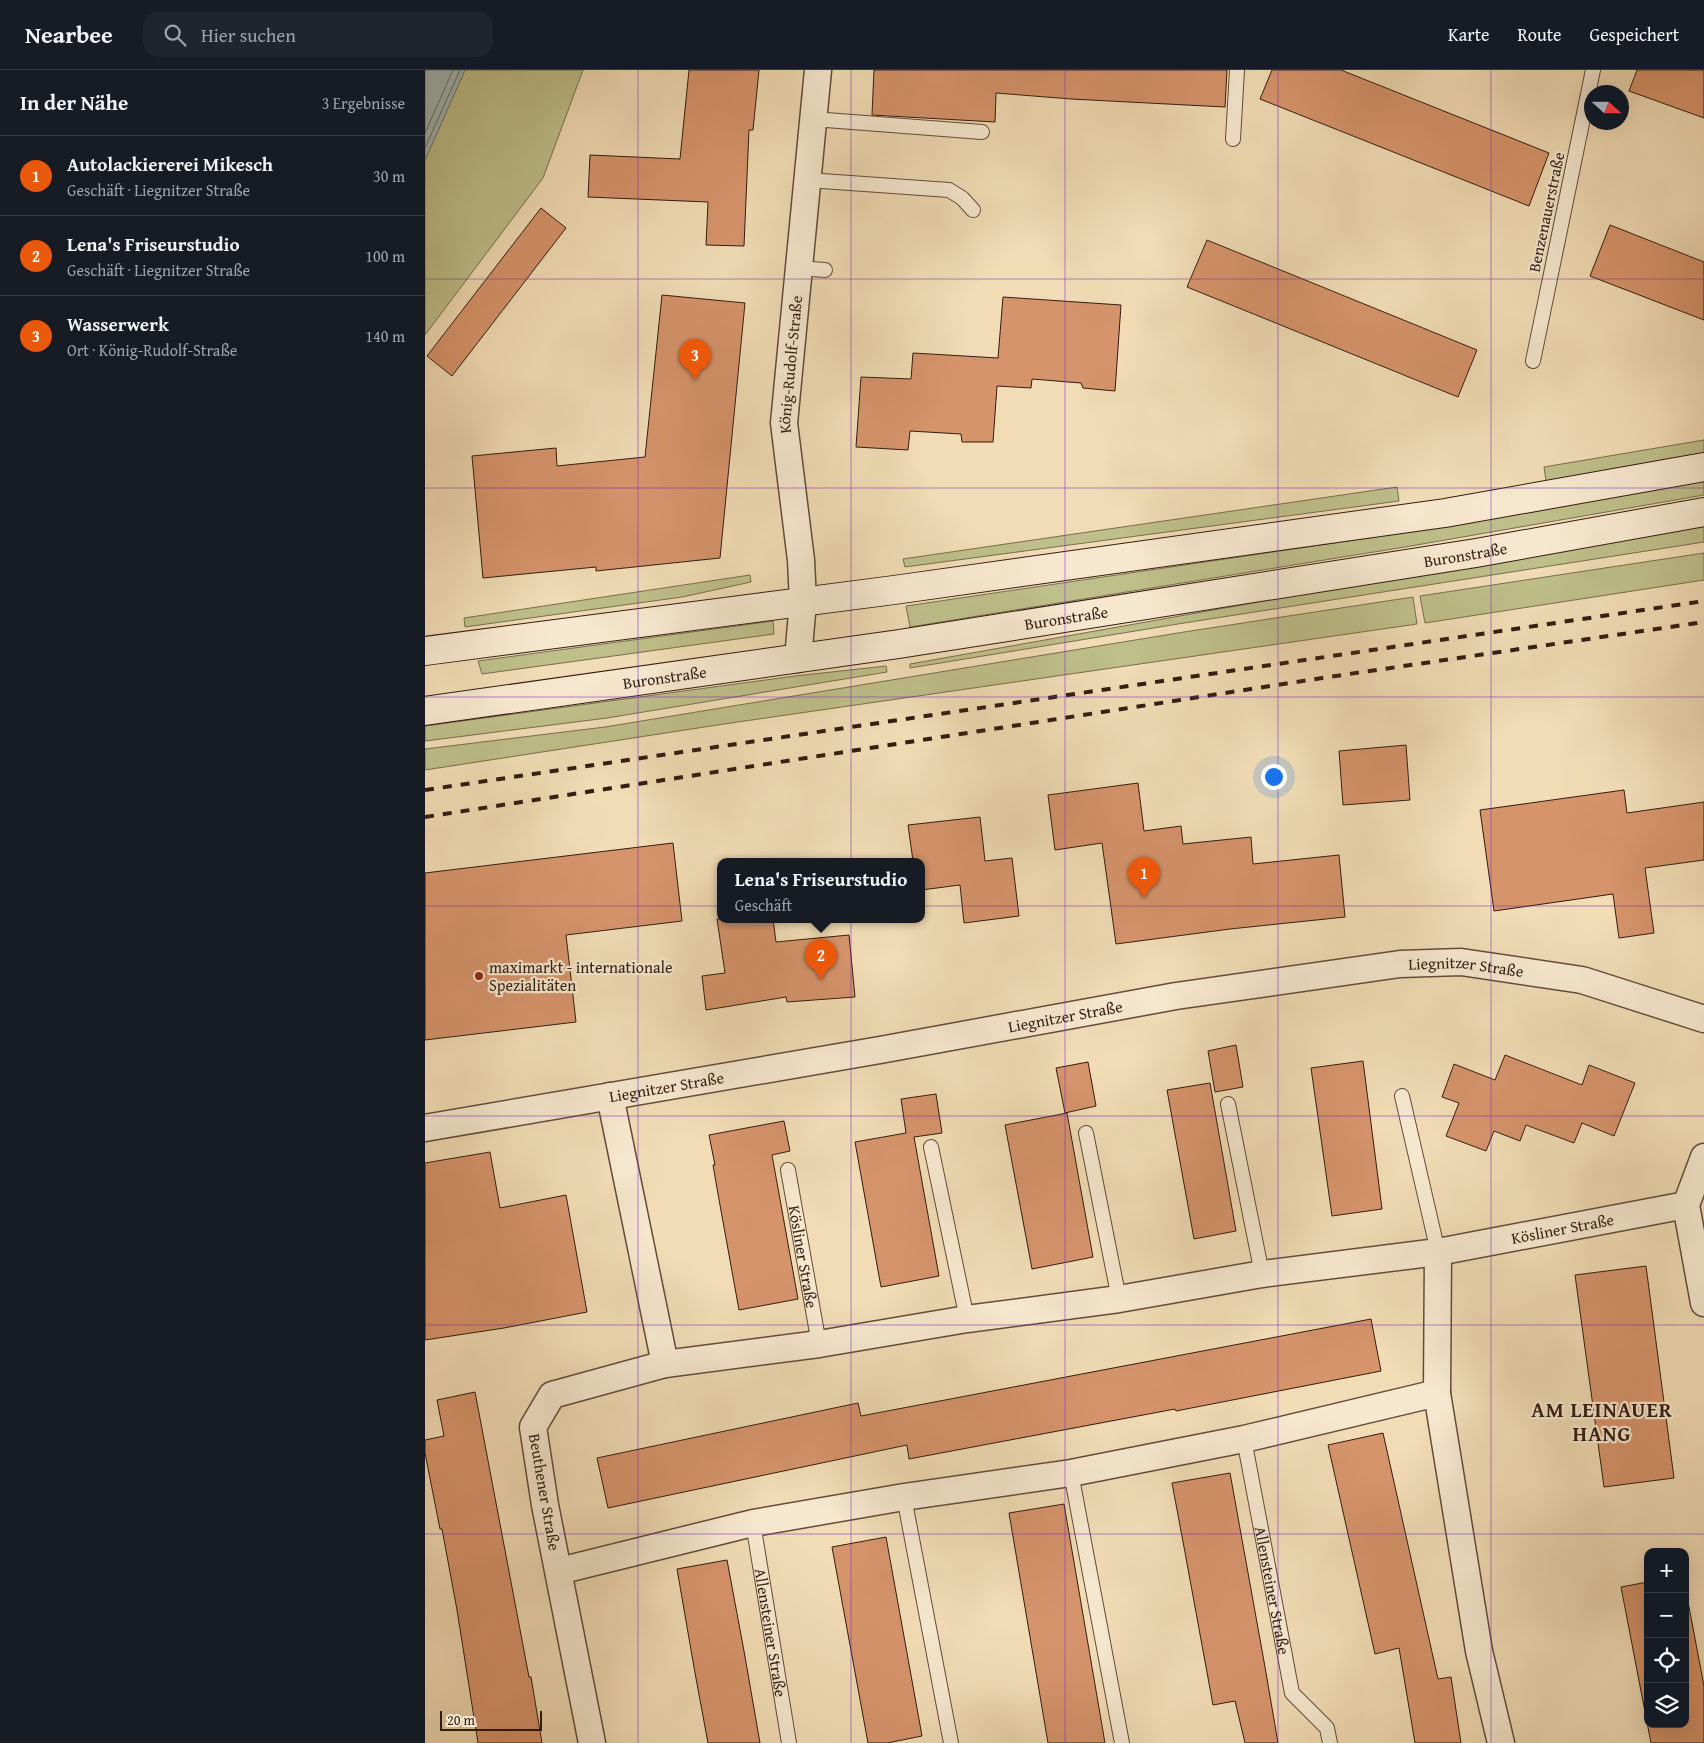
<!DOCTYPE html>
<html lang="de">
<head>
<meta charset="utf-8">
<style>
  :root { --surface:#171b24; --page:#20242c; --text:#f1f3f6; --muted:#9ea1a6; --line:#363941; --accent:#ea580c }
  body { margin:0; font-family:"Gentium Book Plus",serif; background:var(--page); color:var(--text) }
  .controls { position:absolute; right:15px; bottom:15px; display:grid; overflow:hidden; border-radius:10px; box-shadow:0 5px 20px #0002 }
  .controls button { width:45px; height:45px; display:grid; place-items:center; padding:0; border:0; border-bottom:1px solid var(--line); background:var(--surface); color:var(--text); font:25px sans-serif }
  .compass { position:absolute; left:1159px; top:15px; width:45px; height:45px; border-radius:50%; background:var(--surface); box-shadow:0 5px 20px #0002; rotate:111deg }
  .scale { position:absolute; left:15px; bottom:12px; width:102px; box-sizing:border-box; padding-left:5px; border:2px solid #331c12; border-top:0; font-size:14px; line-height:18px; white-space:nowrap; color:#331c12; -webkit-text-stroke:4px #f6e8cf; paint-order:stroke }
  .you { position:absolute; left:848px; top:706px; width:18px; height:18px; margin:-12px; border:4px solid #fff; border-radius:50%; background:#1a73e8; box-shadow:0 0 0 8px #1a73e833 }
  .badge { display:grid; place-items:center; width:32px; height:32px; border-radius:50%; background:var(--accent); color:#fff; font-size:16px; font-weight:700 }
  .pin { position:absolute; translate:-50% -41px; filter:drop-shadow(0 1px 2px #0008) }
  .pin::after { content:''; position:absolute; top:26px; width:18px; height:15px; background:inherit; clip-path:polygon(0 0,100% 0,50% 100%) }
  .popup { position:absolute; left:292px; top:788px; width:208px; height:65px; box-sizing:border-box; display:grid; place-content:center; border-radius:10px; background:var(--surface); filter:drop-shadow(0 1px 4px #0005); font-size:16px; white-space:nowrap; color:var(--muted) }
  .popup b { font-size:19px; color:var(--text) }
  .popup::after { content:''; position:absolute; left:50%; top:100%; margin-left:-10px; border:10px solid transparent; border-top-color:var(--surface) }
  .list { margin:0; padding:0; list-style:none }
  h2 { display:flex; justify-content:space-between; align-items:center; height:65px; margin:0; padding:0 20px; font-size:21px }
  h2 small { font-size:16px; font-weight:400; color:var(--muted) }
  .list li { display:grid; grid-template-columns:32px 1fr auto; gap:15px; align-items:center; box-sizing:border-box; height:80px; padding:0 20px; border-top:1px solid var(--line) }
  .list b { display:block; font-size:19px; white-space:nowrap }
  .list p { margin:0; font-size:16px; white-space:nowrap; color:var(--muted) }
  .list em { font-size:16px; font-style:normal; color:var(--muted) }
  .icon { flex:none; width:28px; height:28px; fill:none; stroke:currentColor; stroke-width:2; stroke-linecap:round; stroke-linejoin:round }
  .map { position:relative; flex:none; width:1279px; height:1673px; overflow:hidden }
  header { display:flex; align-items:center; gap:30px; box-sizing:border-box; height:70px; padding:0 25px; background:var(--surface); border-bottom:1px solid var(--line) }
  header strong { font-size:24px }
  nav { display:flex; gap:28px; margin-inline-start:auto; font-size:18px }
  .search { width:350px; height:45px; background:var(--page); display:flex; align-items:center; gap:12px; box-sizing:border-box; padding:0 18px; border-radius:15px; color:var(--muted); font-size:19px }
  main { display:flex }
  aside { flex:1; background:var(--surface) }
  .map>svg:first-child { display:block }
  .green { fill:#bebf8a; stroke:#786e4e }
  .water { fill:#9fb9b8; stroke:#747a76 }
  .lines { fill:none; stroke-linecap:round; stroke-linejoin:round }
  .shore { stroke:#696a65; stroke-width:1 }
  .building { fill:#d6946b; stroke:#331c12 }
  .lane-casing { stroke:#624c3b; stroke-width:16 }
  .street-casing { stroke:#624c3b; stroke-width:29 }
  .secondary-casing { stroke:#331c12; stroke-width:30 }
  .lane { stroke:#f6e8cf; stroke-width:14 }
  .street { stroke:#f6e8cf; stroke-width:26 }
  .secondary { stroke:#f6e8cf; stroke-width:28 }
  .rail { stroke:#331c12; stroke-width:4; stroke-dasharray:9 9; stroke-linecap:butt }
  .grid { fill:none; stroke:#7b2cbf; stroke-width:1; stroke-opacity:0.55 }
  .poi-dot { fill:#8f2418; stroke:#f6e8cf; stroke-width:2 }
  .labels { text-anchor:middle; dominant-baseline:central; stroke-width:4.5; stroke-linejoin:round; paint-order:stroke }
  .street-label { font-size:16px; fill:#331c12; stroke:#f6e8cf }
  .poi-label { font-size:16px; fill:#331c12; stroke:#f6e8cf; text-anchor:start }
  .district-label { font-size:21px; font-weight:bold; letter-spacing:1px; fill:#331c12; stroke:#f6e8cf }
</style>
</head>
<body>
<header>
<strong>Nearbee</strong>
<div class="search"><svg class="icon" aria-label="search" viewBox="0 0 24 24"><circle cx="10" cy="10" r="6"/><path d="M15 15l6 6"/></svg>Hier suchen</div>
<nav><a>Karte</a><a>Route</a><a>Gespeichert</a></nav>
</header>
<main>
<aside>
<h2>In der Nähe<small>3 Ergebnisse</small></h2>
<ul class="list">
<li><span class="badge">1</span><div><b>Autolackiererei Mikesch</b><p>Geschäft · Liegnitzer Straße</p></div><em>30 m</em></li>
<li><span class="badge">2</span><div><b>Lena's Friseurstudio</b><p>Geschäft · Liegnitzer Straße</p></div><em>100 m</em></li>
<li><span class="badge">3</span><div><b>Wasserwerk</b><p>Ort · König-Rudolf-Straße</p></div><em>140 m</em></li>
</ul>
</aside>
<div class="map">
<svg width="1279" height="1673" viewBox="0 0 1279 1673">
  <rect width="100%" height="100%" fill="#f1dcb5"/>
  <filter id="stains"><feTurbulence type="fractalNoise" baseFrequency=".004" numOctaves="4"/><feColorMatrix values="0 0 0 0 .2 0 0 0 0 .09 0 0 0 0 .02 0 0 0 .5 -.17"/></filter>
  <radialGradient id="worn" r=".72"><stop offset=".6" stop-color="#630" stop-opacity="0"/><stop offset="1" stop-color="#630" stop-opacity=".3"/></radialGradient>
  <path class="green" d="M 40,0 L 158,0 L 118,108 L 0,265 L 0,90 Z
    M 1279,370 L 1279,383 L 1121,411 L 1119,397 Z
    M 1279,411 L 1279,425 L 980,477 L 485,557 L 481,536 L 977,463 Z
    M 972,417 L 974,431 L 480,497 L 478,489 Z
    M 1279,456 L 1279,472 L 759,553 L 485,598 L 485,594 L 985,505 L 1052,496 Z
    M 1279,483 L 1279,510 L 1000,553 L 995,526 Z
    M 325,505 L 326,512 L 257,527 L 40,557 L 39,548 Z
    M 988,527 L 992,554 L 299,654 L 0,700 L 0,679 L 180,657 L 759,562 Z
    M 348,551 L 349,564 L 57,604 L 53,591 Z
    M 461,596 L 462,602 L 182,648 L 0,671 L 0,656 L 370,606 Z"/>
  <path class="water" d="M 0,0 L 40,0 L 0,90 Z"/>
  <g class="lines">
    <path class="shore" d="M 0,63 L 28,0
      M 0,78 L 35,0"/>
  </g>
  <path class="building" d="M 264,0 L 334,0 L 328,60 L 324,60 L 319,176 L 281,175 L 283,132 L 163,127 L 165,85 L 255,89 Z
    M 449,0 L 802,0 L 800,37 L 646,29 L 571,23 L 570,52 L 447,45 Z
    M 847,0 L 916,0 L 1124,83 L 1104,136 L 835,29 Z
    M 1212,0 L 1279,0 L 1279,48 L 1204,21 Z
    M 116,138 L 141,158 L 27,306 L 2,286 Z
    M 1185,155 L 1279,192 L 1279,250 L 1165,206 Z
    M 782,170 L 1052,280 L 1033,327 L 762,217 Z
    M 237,225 L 320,233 L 295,488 L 171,501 L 171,497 L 58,508 L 47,386 L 131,378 L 132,396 L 220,387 Z
    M 578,227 L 696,235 L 690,321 L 658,318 L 656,313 L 607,309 L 606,318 L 572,316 L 568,372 L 537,372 L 536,364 L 485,361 L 483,380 L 431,377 L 436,307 L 486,309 L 488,283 L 573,288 Z
    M 981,675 L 985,730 L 918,735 L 914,681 Z
    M 713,713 L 719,761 L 756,756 L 758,774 L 826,767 L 828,794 L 914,785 L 920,847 L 805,859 L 691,874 L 677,773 L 630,780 L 623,725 Z
    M 1199,720 L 1202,743 L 1279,732 L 1279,790 L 1220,798 L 1229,863 L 1194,868 L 1188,824 L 1069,841 L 1055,740 Z
    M 555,747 L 560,791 L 587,788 L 594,846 L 539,853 L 535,815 L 496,820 L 496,791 L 488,791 L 483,755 Z
    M 248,773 L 257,851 L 141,865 L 151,952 L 0,970 L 0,803 Z
    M 292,849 L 348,849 L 351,872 L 424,865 L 430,927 L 362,932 L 361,927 L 281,940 L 277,906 L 300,903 Z
    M 811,975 L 818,1017 L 790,1022 L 783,981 Z
    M 1080,985 L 1157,1015 L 1164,995 L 1210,1013 L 1189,1066 L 1157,1053 L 1149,1073 L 1101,1055 L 1095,1071 L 1069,1061 L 1061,1081 L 1021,1066 L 1034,1033 L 1017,1027 L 1029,994 L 1070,1010 Z
    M 938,991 L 957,1139 L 907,1146 L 886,998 Z
    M 663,992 L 671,1036 L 640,1043 L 631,998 Z
    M 785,1013 L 811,1161 L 769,1169 L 742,1020 Z
    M 511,1024 L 517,1063 L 489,1067 L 514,1206 L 456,1217 L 430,1072 L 481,1063 L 476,1029 Z
    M 642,1043 L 668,1187 L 607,1199 L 580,1055 Z
    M 359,1051 L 365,1081 L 347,1085 L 373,1229 L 314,1240 L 293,1124 L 288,1095 L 290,1095 L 284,1065 Z
    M 65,1082 L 75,1138 L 141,1125 L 162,1242 L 79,1258 L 0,1270 L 0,1093 Z
    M 1221,1196 L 1249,1408 L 1179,1417 L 1150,1205 Z
    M 946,1249 L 956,1301 L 751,1341 L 750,1339 L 484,1389 L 482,1375 L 183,1438 L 172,1388 L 433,1333 L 436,1346 Z
    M 50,1322 L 104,1607 L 106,1607 L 117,1673 L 53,1673 L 32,1540 L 17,1459 L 15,1459 L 0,1383 L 0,1370 L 19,1366 L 12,1330 Z
    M 958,1363 L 1013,1609 L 1026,1607 L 1036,1673 L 990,1673 L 974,1578 L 950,1584 L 903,1375 Z
    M 805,1403 L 840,1597 L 853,1673 L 820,1673 L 810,1631 L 788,1635 L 759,1477 L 747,1413 Z
    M 639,1434 L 644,1463 L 680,1673 L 623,1673 L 584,1443 Z
    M 461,1467 L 497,1666 L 462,1673 L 443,1673 L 407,1477 Z
    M 302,1490 L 319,1581 L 335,1673 L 283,1673 L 270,1603 L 252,1499 Z
    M 1223,1512 L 1223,1654 L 1260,1654 L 1260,1516 L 1279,1616 L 1279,1673 L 1226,1673 L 1196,1517 Z"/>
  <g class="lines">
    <g class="lane-casing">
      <g id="lane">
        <path d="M 388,49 L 557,62"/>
        <path d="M 808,69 L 812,0"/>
        <path d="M 383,110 L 524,120 L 537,128 L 548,140"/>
        <path d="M 373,198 L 400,200"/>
        <path d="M 1108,291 L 1168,0"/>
        <path d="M 977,1026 L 1013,1182"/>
        <path d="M 803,1034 L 837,1204"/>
        <path d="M 661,1063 L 694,1229"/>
        <path d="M 506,1077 L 542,1249"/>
        <path id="s1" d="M 363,1100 L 394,1274"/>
        <path id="s2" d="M 819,1369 L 867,1623 L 902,1658 L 905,1673"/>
        <path d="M 646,1403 L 697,1673"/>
        <path d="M 479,1427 L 526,1673"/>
        <path id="s3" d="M 328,1453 L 364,1673"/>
      </g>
    </g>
    <g class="street-casing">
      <g id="street">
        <path id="s4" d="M 373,589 L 378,532 L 376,490 L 359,353 L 393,0"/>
        <path id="s5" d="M 0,1058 L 455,980 L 751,926 L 975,894 L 1036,892 L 1157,910 L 1279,949"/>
        <path d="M 1279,1087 L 1261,1135 L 1279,1233"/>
        <path id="s6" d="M 240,1294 L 394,1274 L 542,1249 L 694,1229 L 837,1204 L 1013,1182 L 1261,1135"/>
        <path d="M 1012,1323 L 1013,1182"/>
        <path d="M 134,1501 L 328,1453 L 479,1427 L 646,1403 L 819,1369 L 1012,1323 L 1054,1581 L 1076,1673"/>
        <path d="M 167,1673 L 120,1435 L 108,1357 L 127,1325 L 240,1294 L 185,1026"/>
      </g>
    </g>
    <g class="secondary-casing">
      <g id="secondary">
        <path d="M 0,581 L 469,520 L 1020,443 L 1279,397"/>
        <path id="s7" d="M 0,641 L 474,574 L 1051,483 L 1279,442"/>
      </g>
    </g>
    <use href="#lane" class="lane"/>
    <use href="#street" class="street"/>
    <use href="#secondary" class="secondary"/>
    <path class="rail" d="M 0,720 L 1279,531
      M 0,747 L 897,608 L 1279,552"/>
  </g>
  <path class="grid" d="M 213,0 L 213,1673M 426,0 L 426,1673M 640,0 L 640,1673M 853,0 L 853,1673M 1066,0 L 1066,1673M 0,209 L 1279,209M 0,418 L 1279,418M 0,627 L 1279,627M 0,836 L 1279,836M 0,1046 L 1279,1046M 0,1255 L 1279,1255M 0,1464 L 1279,1464"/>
  <circle class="poi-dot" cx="54" cy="906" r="5"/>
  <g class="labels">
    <g class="street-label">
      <text transform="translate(1121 142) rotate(-78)">Benzenauerstraße</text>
      <text stroke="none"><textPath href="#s4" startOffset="296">König-Rudolf-Straße</textPath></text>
      <text stroke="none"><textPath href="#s7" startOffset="1052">Buronstraße</textPath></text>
      <text stroke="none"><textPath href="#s7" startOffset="648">Buronstraße</textPath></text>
      <text stroke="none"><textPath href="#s7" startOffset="242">Buronstraße</textPath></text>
      <text stroke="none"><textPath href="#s5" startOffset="1055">Liegnitzer Straße</textPath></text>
      <text stroke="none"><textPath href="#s5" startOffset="650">Liegnitzer Straße</textPath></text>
      <text stroke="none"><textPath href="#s5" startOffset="245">Liegnitzer Straße</textPath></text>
      <text stroke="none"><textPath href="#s6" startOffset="908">Kösliner Straße</textPath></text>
      <text stroke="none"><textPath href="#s1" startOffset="88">Kösliner Straße</textPath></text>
      <text transform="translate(120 1422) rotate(80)">Beuthener Straße</text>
      <text stroke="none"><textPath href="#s2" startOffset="154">Allensteiner Straße</textPath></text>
      <text stroke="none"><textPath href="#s3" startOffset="111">Allensteiner Straße</textPath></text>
    </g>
    <g class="poi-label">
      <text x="64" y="897">maximarkt - internationale<tspan x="64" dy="18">Spezialitäten</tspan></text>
    </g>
    <g class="district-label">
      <text x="1177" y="1339">AM LEINAUER<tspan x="1177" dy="24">HANG</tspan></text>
    </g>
  </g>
  <rect width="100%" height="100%" filter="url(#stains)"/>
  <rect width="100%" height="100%" fill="url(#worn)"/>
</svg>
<div class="controls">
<button>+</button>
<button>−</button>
<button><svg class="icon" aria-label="locate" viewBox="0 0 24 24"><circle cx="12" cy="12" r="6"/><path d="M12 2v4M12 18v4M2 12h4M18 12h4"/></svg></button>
<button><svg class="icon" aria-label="layers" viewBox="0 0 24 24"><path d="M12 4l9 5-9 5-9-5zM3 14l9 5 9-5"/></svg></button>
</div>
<svg class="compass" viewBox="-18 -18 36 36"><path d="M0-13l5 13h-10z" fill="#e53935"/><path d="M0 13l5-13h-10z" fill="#9ea1a6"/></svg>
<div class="scale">20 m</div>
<div class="you"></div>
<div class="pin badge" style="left:719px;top:828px">1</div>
<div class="pin badge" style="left:396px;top:910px">2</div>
<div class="popup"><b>Lena's Friseurstudio</b>Geschäft</div>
<div class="pin badge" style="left:270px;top:310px">3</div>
</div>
</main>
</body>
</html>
